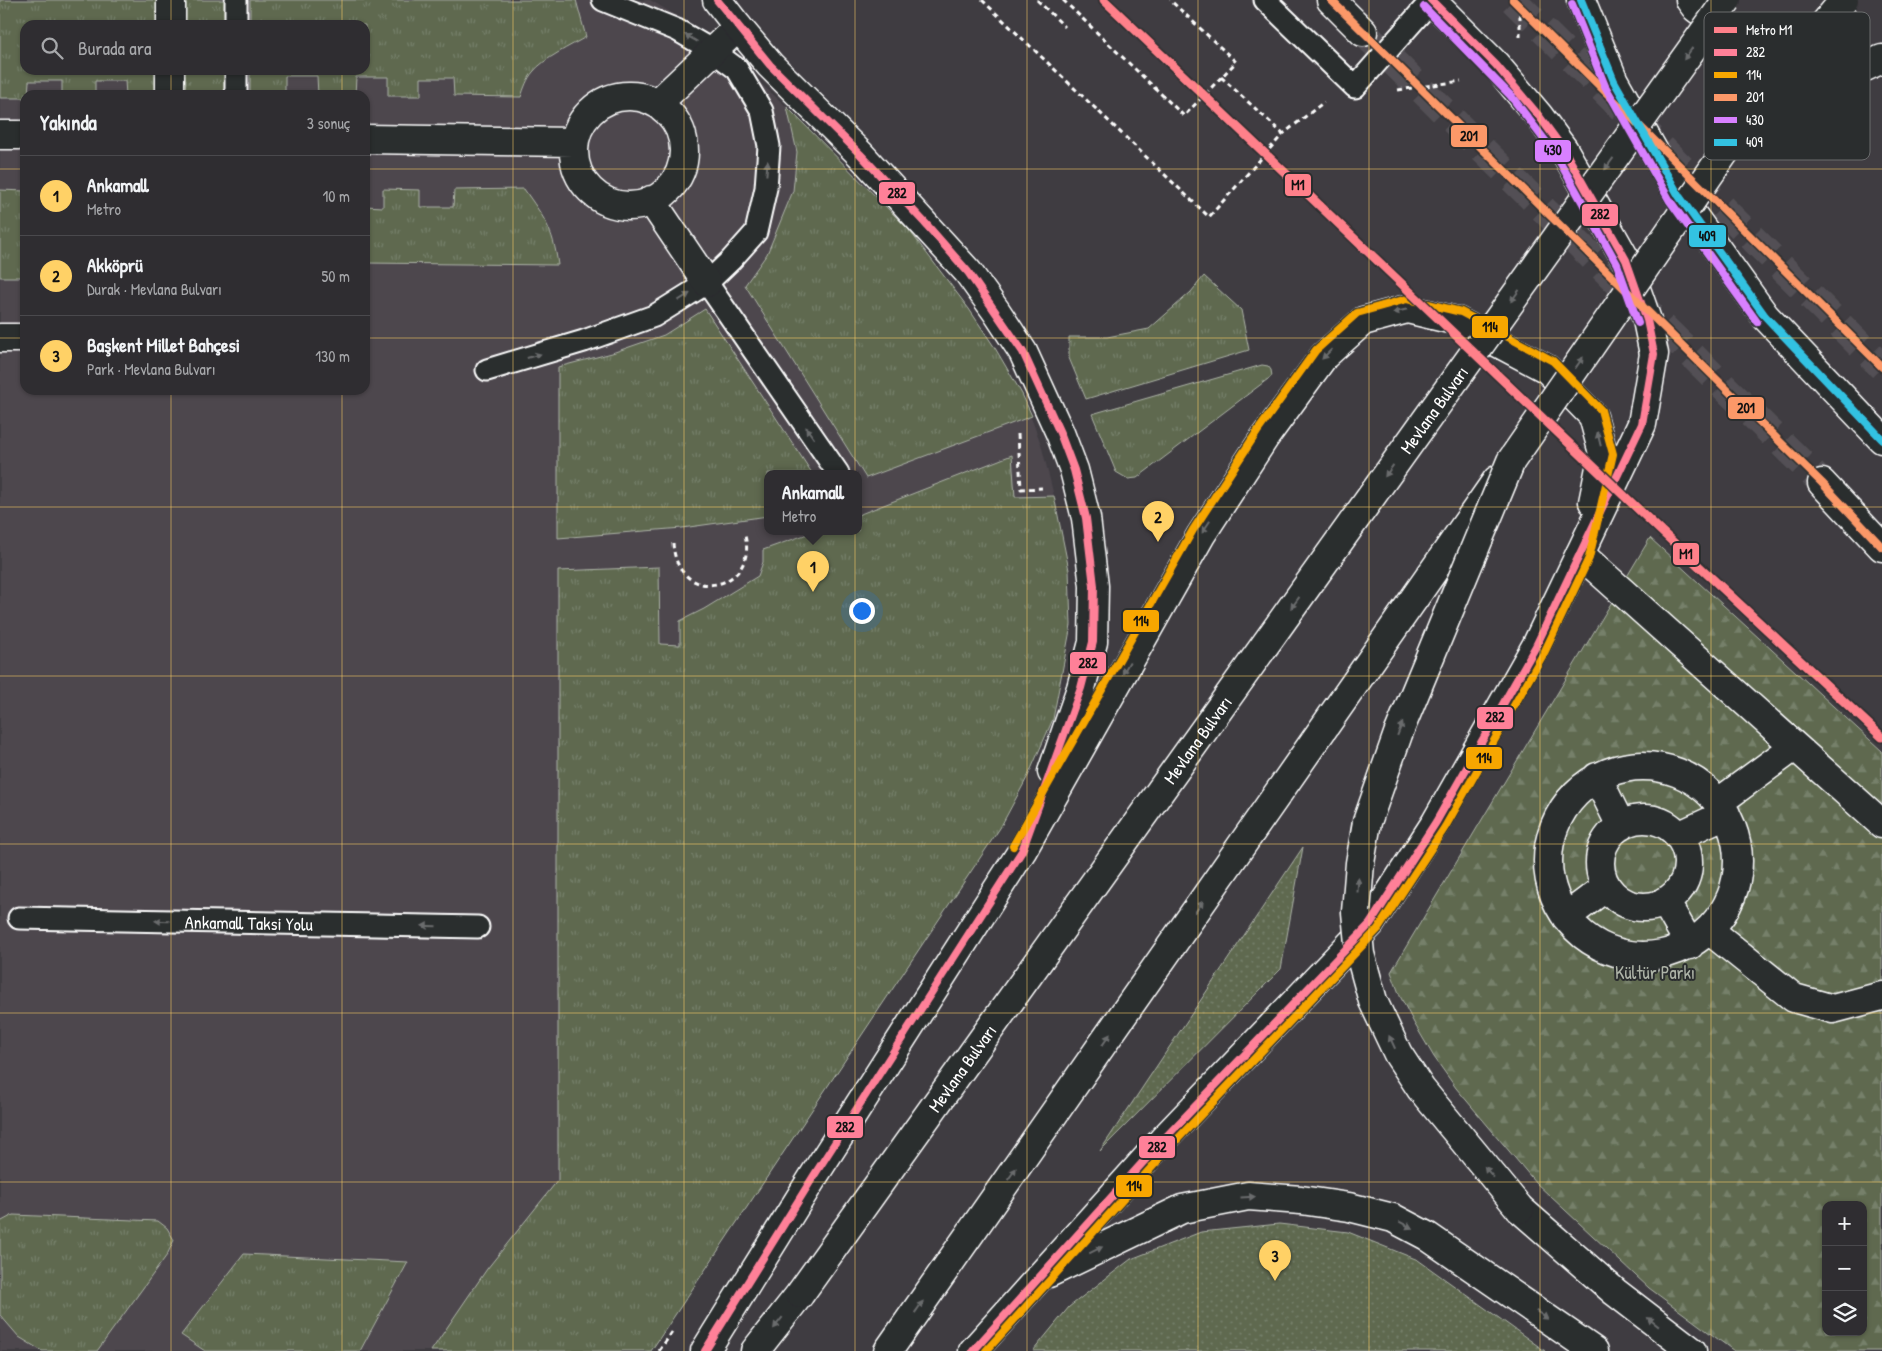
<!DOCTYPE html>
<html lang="tr">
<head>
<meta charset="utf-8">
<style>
  :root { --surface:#2f2d31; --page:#373539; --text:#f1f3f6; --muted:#a7a8ab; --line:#4a494d; --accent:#ffd166 }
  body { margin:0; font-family:"Patrick Hand",sans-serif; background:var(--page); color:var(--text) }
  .controls { position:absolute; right:15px; bottom:15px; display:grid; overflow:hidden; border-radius:10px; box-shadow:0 1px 4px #0004 }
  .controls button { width:45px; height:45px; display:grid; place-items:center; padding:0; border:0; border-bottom:1px solid var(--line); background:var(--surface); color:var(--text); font:25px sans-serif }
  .you { position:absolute; left:861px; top:610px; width:18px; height:18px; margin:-12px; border:4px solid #fff; border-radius:50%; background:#1a73e8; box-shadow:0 0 0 8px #1a73e833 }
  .badge { display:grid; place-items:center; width:32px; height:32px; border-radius:50%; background:var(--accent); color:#111; font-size:16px; font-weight:700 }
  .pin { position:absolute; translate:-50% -41px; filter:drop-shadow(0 1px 2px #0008) }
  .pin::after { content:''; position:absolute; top:26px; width:18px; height:15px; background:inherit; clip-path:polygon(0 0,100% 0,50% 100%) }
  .popup { position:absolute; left:764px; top:470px; width:98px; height:65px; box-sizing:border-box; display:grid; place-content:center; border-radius:10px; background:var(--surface); filter:drop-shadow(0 1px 4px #0005); font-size:16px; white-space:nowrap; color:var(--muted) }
  .popup b { font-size:19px; color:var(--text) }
  .popup::after { content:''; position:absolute; left:50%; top:100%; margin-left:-10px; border:10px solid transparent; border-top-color:var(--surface) }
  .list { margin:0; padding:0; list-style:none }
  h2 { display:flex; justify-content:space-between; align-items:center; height:65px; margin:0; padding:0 20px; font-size:21px }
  h2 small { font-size:16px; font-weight:400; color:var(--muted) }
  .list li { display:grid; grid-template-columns:32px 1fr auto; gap:15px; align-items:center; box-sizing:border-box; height:80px; padding:0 20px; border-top:1px solid var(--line) }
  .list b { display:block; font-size:19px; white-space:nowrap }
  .list p { margin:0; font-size:16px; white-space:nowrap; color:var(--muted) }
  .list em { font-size:16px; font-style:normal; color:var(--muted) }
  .icon { flex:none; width:28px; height:28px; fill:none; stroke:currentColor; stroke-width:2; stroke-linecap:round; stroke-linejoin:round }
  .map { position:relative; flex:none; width:1882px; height:1351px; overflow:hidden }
  .search { position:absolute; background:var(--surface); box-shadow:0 1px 4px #0004; left:20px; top:20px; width:350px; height:55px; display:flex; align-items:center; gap:12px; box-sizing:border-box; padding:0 18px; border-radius:15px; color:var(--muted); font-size:19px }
  .panel { position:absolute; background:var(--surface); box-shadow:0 1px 4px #0004; left:20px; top:90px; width:350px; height:305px; border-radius:15px }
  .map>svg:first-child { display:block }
  .built { fill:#4d474e; fill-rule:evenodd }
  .grass { fill:url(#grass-tufts); stroke:#aeb4a8 }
  .forest { fill:url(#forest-firs); stroke:#aeb4a8; fill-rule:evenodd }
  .park { fill:url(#park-dots); stroke:#aeb4a8 }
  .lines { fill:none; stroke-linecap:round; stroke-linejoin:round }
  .highway-tunnel { stroke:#525054; stroke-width:28; stroke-dasharray:28 14; stroke-linecap:butt }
  .lane-casing { stroke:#fff; stroke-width:25 }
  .street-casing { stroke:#fff; stroke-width:31 }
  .highway-casing { stroke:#fff; stroke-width:31 }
  .path { stroke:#fff; stroke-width:3; stroke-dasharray:5 4; stroke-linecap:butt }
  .lane { stroke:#2a2d2e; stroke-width:21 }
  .street { stroke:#2a2d2e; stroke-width:28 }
  .highway { stroke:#2a2d2e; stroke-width:28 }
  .highway-bridge-casing { stroke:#fff; stroke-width:31; stroke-linecap:butt }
  .highway-bridge { stroke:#2a2d2e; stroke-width:28 }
  .bus-1-casing { stroke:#2a2d2e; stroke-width:11 }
  .bus-2-casing { stroke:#2a2d2e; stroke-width:11 }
  .bus-3-casing { stroke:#2a2d2e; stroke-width:11 }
  .bus-4-casing { stroke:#2a2d2e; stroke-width:11 }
  .bus-5-casing { stroke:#2a2d2e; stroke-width:11 }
  .bus-1 { stroke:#ff8098; stroke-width:8 }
  .bus-2 { stroke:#f7a600; stroke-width:8 }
  .bus-3 { stroke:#fc9868; stroke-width:8 }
  .bus-4 { stroke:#d880ff; stroke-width:8 }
  .bus-5 { stroke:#33c2e2; stroke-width:8 }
  .metro-1-casing { stroke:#2a2d2e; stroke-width:12 }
  .metro-1 { stroke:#ff808a; stroke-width:9 }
  .oneway { fill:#6a6c6d }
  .grid { fill:none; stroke:#ffd166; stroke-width:1; stroke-opacity:0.55 }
  .labels { text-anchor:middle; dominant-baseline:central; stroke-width:4; stroke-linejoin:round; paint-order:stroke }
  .street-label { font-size:18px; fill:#fff; stroke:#2a2d2e }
  .park-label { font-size:18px; fill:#aeb4a8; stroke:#2a2d2e }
  .key { fill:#2a2d2e; stroke:#6a6c6d; stroke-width:1 }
  .key-label { font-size:14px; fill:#fff }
  .line-badge { stroke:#2a2d2e; stroke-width:2 }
  .pale-badge-label { font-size:14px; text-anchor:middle; font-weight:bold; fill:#111 }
</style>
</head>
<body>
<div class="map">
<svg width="1882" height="1351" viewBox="0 0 1882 1351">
  <defs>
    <pattern id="grass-tufts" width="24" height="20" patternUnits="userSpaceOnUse" patternTransform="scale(1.25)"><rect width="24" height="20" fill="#5e6950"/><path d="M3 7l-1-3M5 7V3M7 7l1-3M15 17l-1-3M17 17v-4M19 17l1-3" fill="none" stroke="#76806a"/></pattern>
    <pattern id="forest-firs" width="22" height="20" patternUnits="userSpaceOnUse" patternTransform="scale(1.25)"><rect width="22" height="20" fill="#5e6950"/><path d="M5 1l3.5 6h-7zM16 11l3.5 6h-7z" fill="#76806a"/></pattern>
    <pattern id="park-dots" width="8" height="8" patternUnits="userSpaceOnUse" patternTransform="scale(1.25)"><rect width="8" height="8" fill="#5e6950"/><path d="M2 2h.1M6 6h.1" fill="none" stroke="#76806a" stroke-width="1.8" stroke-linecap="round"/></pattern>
  </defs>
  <rect width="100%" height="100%" fill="#3f3c41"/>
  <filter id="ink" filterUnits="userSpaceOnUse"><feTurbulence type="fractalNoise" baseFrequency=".02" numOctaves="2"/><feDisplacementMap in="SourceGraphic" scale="10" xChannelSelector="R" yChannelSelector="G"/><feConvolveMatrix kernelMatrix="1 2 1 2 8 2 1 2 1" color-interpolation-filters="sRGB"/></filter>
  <g filter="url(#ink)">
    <path class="built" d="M 0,0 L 650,0 L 699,29 L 787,107 L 909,230 L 969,309 L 1022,394 L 1041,444 L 1054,496 L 1069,570 L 1071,625 L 1053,719 L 1028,776 L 1000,828 L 651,1351 L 0,1351 ZM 25,25 L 365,25 L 365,70 L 25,70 ZM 25,95 L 365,95 L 365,390 L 25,390 ZM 768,473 L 858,473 L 858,531 L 768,531 Z"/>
    <path class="grass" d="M 0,0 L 161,0 L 160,25 L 25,25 L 25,70 L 160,70 L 160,95 L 126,95 L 125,81 L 95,81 L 95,95 L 62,95 L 62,81 L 29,81 L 28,95 L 25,95 L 25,98 L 0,98 Z
      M 182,0 L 225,0 L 225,25 L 182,25 Z
      M 250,0 L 576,0 L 586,37 C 572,45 543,59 533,72 C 527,79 524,88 521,97 L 454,96 L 453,78 L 421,78 L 421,96 L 388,96 L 388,77 L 356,77 L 355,95 L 318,95 L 317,76 L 285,76 L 285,94 L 250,94 L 250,70 L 365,70 L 365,25 L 250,25 Z
      M 182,70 L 225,70 L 225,95 L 182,95 Z
      M 787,107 L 909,230 L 969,309 L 995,348 L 1022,394 L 1032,416 L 866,478 L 745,285 L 767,254 L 793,191 L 797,152 Z
      M 383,189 L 420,190 L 420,207 L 453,207 L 454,190 L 524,189 C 544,218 553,228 558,265 L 365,263 L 365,206 L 383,207 Z
      M 0,190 L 25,191 L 25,277 L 0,277 Z
      M 1204,276 L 1241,310 L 1249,350 L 1086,399 L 1069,358 L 1069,337 L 1107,337 L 1149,329 L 1191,292 Z
      M 705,309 L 812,473 L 768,473 L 768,516 L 682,528 L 558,538 L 558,367 L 612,353 L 664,335 Z
      M 1262,365 L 1268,366 L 1271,370 L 1272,376 L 1137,478 L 1128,479 L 1116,472 L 1092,414 Z
      M 1012,455 L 1015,497 L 1054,496 L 1069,570 L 1071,625 L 1053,719 L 1028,776 L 1000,828 L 651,1351 L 431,1351 L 487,1269 L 558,1180 L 558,571 L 659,567 L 660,644 L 680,645 L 680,621 L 704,609 L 758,576 L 763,562 L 763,550 L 816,531 L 858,531 L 858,515 Z
      M 13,1215 L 158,1221 L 167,1228 L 174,1240 L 167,1255 L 97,1351 L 42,1351 L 19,1337 L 0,1315 L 0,1222 Z
      M 244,1254 L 408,1262 L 360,1351 L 205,1351 L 181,1335 Z"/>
    <path class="forest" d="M 1650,538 L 1882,751 L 1882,1351 L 1734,1351 L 1649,1288 L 1536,1183 L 1456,1088 L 1434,1057 L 1414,1023 L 1400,996 L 1391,972 ZM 1826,1205 L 1863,1205 L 1863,1332 L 1826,1332 Z"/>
    <path class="park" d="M 1303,847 L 1281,969 L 1100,1151 Z
      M 1279,1224 L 1348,1232 L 1418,1260 L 1545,1351 L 1033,1351 L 1069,1307 L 1131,1259 L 1201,1232 Z"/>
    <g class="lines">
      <path class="highway-tunnel" d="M 1513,0 L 1882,367
        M 1363,32 L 1822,483"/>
      <g class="lane-casing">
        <g id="lane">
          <path d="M 236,0 L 236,25"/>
          <path d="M 1265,0 L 1355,87 L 1431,1"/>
          <path d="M 236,70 L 236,95"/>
          <path d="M 707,283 L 838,473"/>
          <path d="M 487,370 L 584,341 L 654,316 L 707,283 L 731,260 L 756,232 L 766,188 L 769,146 L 762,111 L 737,69 L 713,51 L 677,30 L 603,0"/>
          <path id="s1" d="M 19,918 L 478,927"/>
        </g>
      </g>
      <g class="street-casing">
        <path id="street" d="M 171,25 L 171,0
          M 170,95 L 170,70
          M574 151a55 55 0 1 1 110 0a55 55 0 1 1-110 0Z
          M 658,103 L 738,27
          M 0,135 L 25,135
          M 365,139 L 574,142
          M 651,200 L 707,283
          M 0,338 L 25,338
          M 1580,554 L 1882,824
          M1548 861a95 95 0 1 1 190 0a95 95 0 1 1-190 0Z
          M 1597,777 L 1621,826
          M 1719,802 L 1794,747
          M1600 863a44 44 0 1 1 88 0a44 44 0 1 1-88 0Z
          M 1678,836 L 1726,814
          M 1665,901 L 1690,945
          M 1566,917 L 1606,887
          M 1709,930 L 1794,998 L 1833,1009 L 1882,996"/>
      </g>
      <g class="highway-casing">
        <path id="highway" d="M 717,0 L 738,27 L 770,65 L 860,154 L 968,272 L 996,311 L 1023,352 L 1060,433 L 1074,470 L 1086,518 L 1094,586 L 1093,642 L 1081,688 L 1052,772
          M 1331,0 L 1363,32
          M 1581,0 L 1614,81 L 1679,196 L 1765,316 L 1882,439
          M 1690,0 L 1696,8 L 1763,58 L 1813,69 L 1865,67 L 1882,59
          M 1822,483 L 1882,547
          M 1520,1209 L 1615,1292 L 1692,1351
          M 1049,1273 L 1182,1209 L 1248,1196 L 1301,1200 L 1349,1207 L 1393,1218 L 1427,1236 L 1594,1351
          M 705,1351 L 815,1174 L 1022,851 L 1201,535 L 1265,437 L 1324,356 L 1363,321 L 1407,309 L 1457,321 L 1547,369 L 1593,416 L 1603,453 L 1593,502
          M 755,1351 L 800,1294
          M 888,1351 L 1497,480
          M 973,1351 L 1163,1140 L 1370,924 L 1436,822 L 1536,646 L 1642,424 L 1654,354 L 1647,320 L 1626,260 L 1564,150 L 1539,116 L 1496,65 L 1431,0"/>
      </g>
      <path class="path" d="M 982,0 L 1209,217 L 1283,134 L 1324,102
        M 1037,0 L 1065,27
        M 1063,0 L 1184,116 L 1236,62 L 1170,0
        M 1520,37 L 1520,0
        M 1221,77 L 1283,134
        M 1398,90 L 1461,81
        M 1018,434 L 1021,489 L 1042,488
        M 673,543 C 677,609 759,589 745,536
        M 659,1351 L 673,1331"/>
      <use href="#lane" class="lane"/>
      <use href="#street" class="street"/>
      <use href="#highway" class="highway"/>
      <g class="highway-bridge-casing">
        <g id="highway-bridge">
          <path d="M 1520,1209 L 1421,1089 L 1398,1054 L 1373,1001 L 1360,954 L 1356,912 L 1360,863 L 1367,822 L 1398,734 L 1511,461 L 1754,110 L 1844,0"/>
          <path id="s2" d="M 800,1294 L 1727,0"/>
        </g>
      </g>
      <use href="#highway-bridge" class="highway-bridge"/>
      <g class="bus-1-casing">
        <path id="bus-1" d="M 705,1351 L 815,1174 L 1022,851 L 1081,688 L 1093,642 L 1094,586 L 1086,518 L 1074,470 L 1060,433 L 1023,352 L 968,272 L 925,223 L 860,154 L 770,65 L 717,0
          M 973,1351 L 1163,1140 L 1370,924 L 1436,822 L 1536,646 L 1642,424 L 1654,354 L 1647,320 L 1626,260 L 1564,150 L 1539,116 L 1496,65 L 1431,0"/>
      </g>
      <g class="bus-2-casing">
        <path id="bus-2" d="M 986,1351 L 1170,1147 L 1378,929 L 1445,827 L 1545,651 L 1589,558 L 1613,454 L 1601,410 L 1553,361 L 1461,312 L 1407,299 L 1357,313 L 1316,350 L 1257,432 L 1193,530 L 1013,846"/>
      </g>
      <g class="bus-3-casing">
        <path id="bus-3" d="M 1331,0 L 1822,483 L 1882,547
          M 1513,0 L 1882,367"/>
      </g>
      <g class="bus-4-casing">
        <path id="bus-4" d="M 1572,4 L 1605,86 L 1670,201 L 1757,322
          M 1424,7 L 1511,96 L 1556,155 L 1617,264 L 1638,323"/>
      </g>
      <g class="bus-5-casing">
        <path id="bus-5" d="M 1581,0 L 1614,81 L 1679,196 L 1765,316 L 1882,439"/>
      </g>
      <use href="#bus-1" class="bus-1"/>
      <use href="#bus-2" class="bus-2"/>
      <use href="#bus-3" class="bus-3"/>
      <use href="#bus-4" class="bus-4"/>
      <use href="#bus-5" class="bus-5"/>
      <g class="metro-1-casing">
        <path id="metro-1" d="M 1104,0 L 1659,529 L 1882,737"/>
      </g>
      <use href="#metro-1" class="metro-1"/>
    </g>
    <defs><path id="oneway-solid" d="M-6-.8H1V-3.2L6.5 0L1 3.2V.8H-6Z" transform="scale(1.25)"/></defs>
    <g class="oneway">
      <use href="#oneway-solid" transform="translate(691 38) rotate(-150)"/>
      <use href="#oneway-solid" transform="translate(1688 54) rotate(126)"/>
      <use href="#oneway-solid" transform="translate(1609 164) rotate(126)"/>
      <use href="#oneway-solid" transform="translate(767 168) rotate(-85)"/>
      <use href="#oneway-solid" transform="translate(1515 296) rotate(126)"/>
      <use href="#oneway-solid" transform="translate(684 297) rotate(-32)"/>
      <use href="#oneway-solid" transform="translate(1400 311) rotate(166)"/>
      <use href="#oneway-solid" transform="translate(1327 354) rotate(135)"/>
      <use href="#oneway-solid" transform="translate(534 356) rotate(-16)"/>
      <use href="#oneway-solid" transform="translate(1579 363) rotate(-55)"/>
      <use href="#oneway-solid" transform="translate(810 433) rotate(-125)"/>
      <use href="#oneway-solid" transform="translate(1599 439) rotate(-104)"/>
      <use href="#oneway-solid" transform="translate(1389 471) rotate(126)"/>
      <use href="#oneway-solid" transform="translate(1206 527) rotate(123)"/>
      <use href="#oneway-solid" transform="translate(1295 603) rotate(126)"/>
      <use href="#oneway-solid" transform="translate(1126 668) rotate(120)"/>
      <use href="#oneway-solid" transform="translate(1400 729) rotate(-68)"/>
      <use href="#oneway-solid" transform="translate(1358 885) rotate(-86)"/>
      <use href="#oneway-solid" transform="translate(1199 907) rotate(-55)"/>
      <use href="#oneway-solid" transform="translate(162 921) rotate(-179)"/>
      <use href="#oneway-solid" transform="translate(429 926) rotate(-179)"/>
      <use href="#oneway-solid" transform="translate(1106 1040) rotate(-55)"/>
      <use href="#oneway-solid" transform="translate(1392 1042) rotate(-115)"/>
      <use href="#oneway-solid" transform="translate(1489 1172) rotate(-131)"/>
      <use href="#oneway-solid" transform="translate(1012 1174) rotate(-55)"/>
      <use href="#oneway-solid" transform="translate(1248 1197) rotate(-4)"/>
      <use href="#oneway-solid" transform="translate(1406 1225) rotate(27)"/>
      <use href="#oneway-solid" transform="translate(1096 1250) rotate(-26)"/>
      <use href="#oneway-solid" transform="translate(919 1307) rotate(-55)"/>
      <use href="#oneway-solid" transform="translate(1542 1315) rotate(35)"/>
      <use href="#oneway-solid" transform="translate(1653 1322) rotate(-142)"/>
      <use href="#oneway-solid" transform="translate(778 1323) rotate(128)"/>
    </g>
  </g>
  <path class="grid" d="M 171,0 L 171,25M 342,0 L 342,25M 513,0 L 513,1351M 684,0 L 684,1351M 855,0 L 855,1351M 1027,0 L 1027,1351M 1198,0 L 1198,1351M 1369,0 L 1369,1351M 1540,0 L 1540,1351M 1711,0 L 1711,1351M 171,70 L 171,95M 342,70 L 342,95M 0,169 L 25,169M 365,169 L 1882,169M 0,338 L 25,338M 365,338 L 1882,338M 171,390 L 171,1351M 342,390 L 342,1351M 0,507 L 1882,507M 0,676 L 1882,676M 0,844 L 1882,844M 0,1013 L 1882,1013M 0,1182 L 1882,1182"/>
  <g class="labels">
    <g class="street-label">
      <text stroke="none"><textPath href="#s2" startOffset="1088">Mevlana Bulvarı</textPath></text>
      <text stroke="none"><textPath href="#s2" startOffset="682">Mevlana Bulvarı</textPath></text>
      <text stroke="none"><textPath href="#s1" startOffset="230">Ankamall Taksi Yolu</textPath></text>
      <text stroke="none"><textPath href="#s2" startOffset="278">Mevlana Bulvarı</textPath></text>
    </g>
    <g class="park-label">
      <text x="1655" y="972">Kültür Parkı</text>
    </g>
  </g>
  <rect x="1704" y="12" width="166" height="148" rx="8" class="key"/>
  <rect x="1714" y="27" width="23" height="6" fill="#ff808a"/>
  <rect x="1714" y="49" width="23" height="7" fill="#ff8098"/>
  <rect x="1714" y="72" width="23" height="6" fill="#f7a600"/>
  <rect x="1714" y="94" width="23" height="7" fill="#fc9868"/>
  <rect x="1714" y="117" width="23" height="6" fill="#d880ff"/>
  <rect x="1714" y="139" width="23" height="7" fill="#33c2e2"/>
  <g class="key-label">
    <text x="1746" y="35">Metro M1</text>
    <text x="1746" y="57">282</text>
    <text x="1746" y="80">114</text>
    <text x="1746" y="102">201</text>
    <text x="1746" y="125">430</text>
    <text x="1746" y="147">409</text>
  </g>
  <g class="line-badge">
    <rect x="1450" y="124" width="38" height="24" rx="5" fill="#fc9868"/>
    <rect x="1534" y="139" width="38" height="24" rx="5" fill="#d880ff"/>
    <rect x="1284" y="173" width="28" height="24" rx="5" fill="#ff808a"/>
    <rect x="878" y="181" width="38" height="24" rx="5" fill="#ff8098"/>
    <rect x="1581" y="203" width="38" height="24" rx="5" fill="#ff8098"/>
    <rect x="1688" y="224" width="39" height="24" rx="5" fill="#33c2e2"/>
    <rect x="1471" y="315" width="38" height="24" rx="5" fill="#f7a600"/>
    <rect x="1727" y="396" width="38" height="24" rx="5" fill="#fc9868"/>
    <rect x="1672" y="542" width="28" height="24" rx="5" fill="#ff808a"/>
    <rect x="1122" y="609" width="38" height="24" rx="5" fill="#f7a600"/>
    <rect x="1069" y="651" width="38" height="24" rx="5" fill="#ff8098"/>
    <rect x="1476" y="706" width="38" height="24" rx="5" fill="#ff8098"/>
    <rect x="1465" y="746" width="38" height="24" rx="5" fill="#f7a600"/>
    <rect x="826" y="1115" width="38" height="24" rx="5" fill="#ff8098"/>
    <rect x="1138" y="1135" width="38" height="24" rx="5" fill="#ff8098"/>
    <rect x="1115" y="1174" width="38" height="24" rx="5" fill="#f7a600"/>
  </g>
  <g class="pale-badge-label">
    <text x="1469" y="141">201</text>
    <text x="1553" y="155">430</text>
    <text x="1298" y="190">M1</text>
    <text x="897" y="198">282</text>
    <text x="1600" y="219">282</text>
    <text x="1707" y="241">409</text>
    <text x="1490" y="332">114</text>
    <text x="1746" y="413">201</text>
    <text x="1686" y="559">M1</text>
    <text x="1141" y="626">114</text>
    <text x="1088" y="668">282</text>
    <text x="1495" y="722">282</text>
    <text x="1484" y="763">114</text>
    <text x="845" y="1132">282</text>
    <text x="1157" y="1152">282</text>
    <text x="1134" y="1191">114</text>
  </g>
</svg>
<div class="controls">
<button>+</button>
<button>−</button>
<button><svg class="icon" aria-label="layers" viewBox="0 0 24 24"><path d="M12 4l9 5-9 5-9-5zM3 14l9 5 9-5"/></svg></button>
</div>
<div class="you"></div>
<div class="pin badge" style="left:813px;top:592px">1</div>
<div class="popup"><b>Ankamall</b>Metro</div>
<div class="pin badge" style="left:1158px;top:542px">2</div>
<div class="pin badge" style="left:1275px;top:1281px">3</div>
<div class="search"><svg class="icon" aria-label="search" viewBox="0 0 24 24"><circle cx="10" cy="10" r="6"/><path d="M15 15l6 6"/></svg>Burada ara</div>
<section class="panel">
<h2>Yakında<small>3 sonuç</small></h2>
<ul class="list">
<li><span class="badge">1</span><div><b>Ankamall</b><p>Metro</p></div><em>10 m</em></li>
<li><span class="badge">2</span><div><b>Akköprü</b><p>Durak · Mevlana Bulvarı</p></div><em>50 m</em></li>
<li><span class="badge">3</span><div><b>Başkent Millet Bahçesi</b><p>Park · Mevlana Bulvarı</p></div><em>130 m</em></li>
</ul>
</section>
</div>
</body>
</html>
